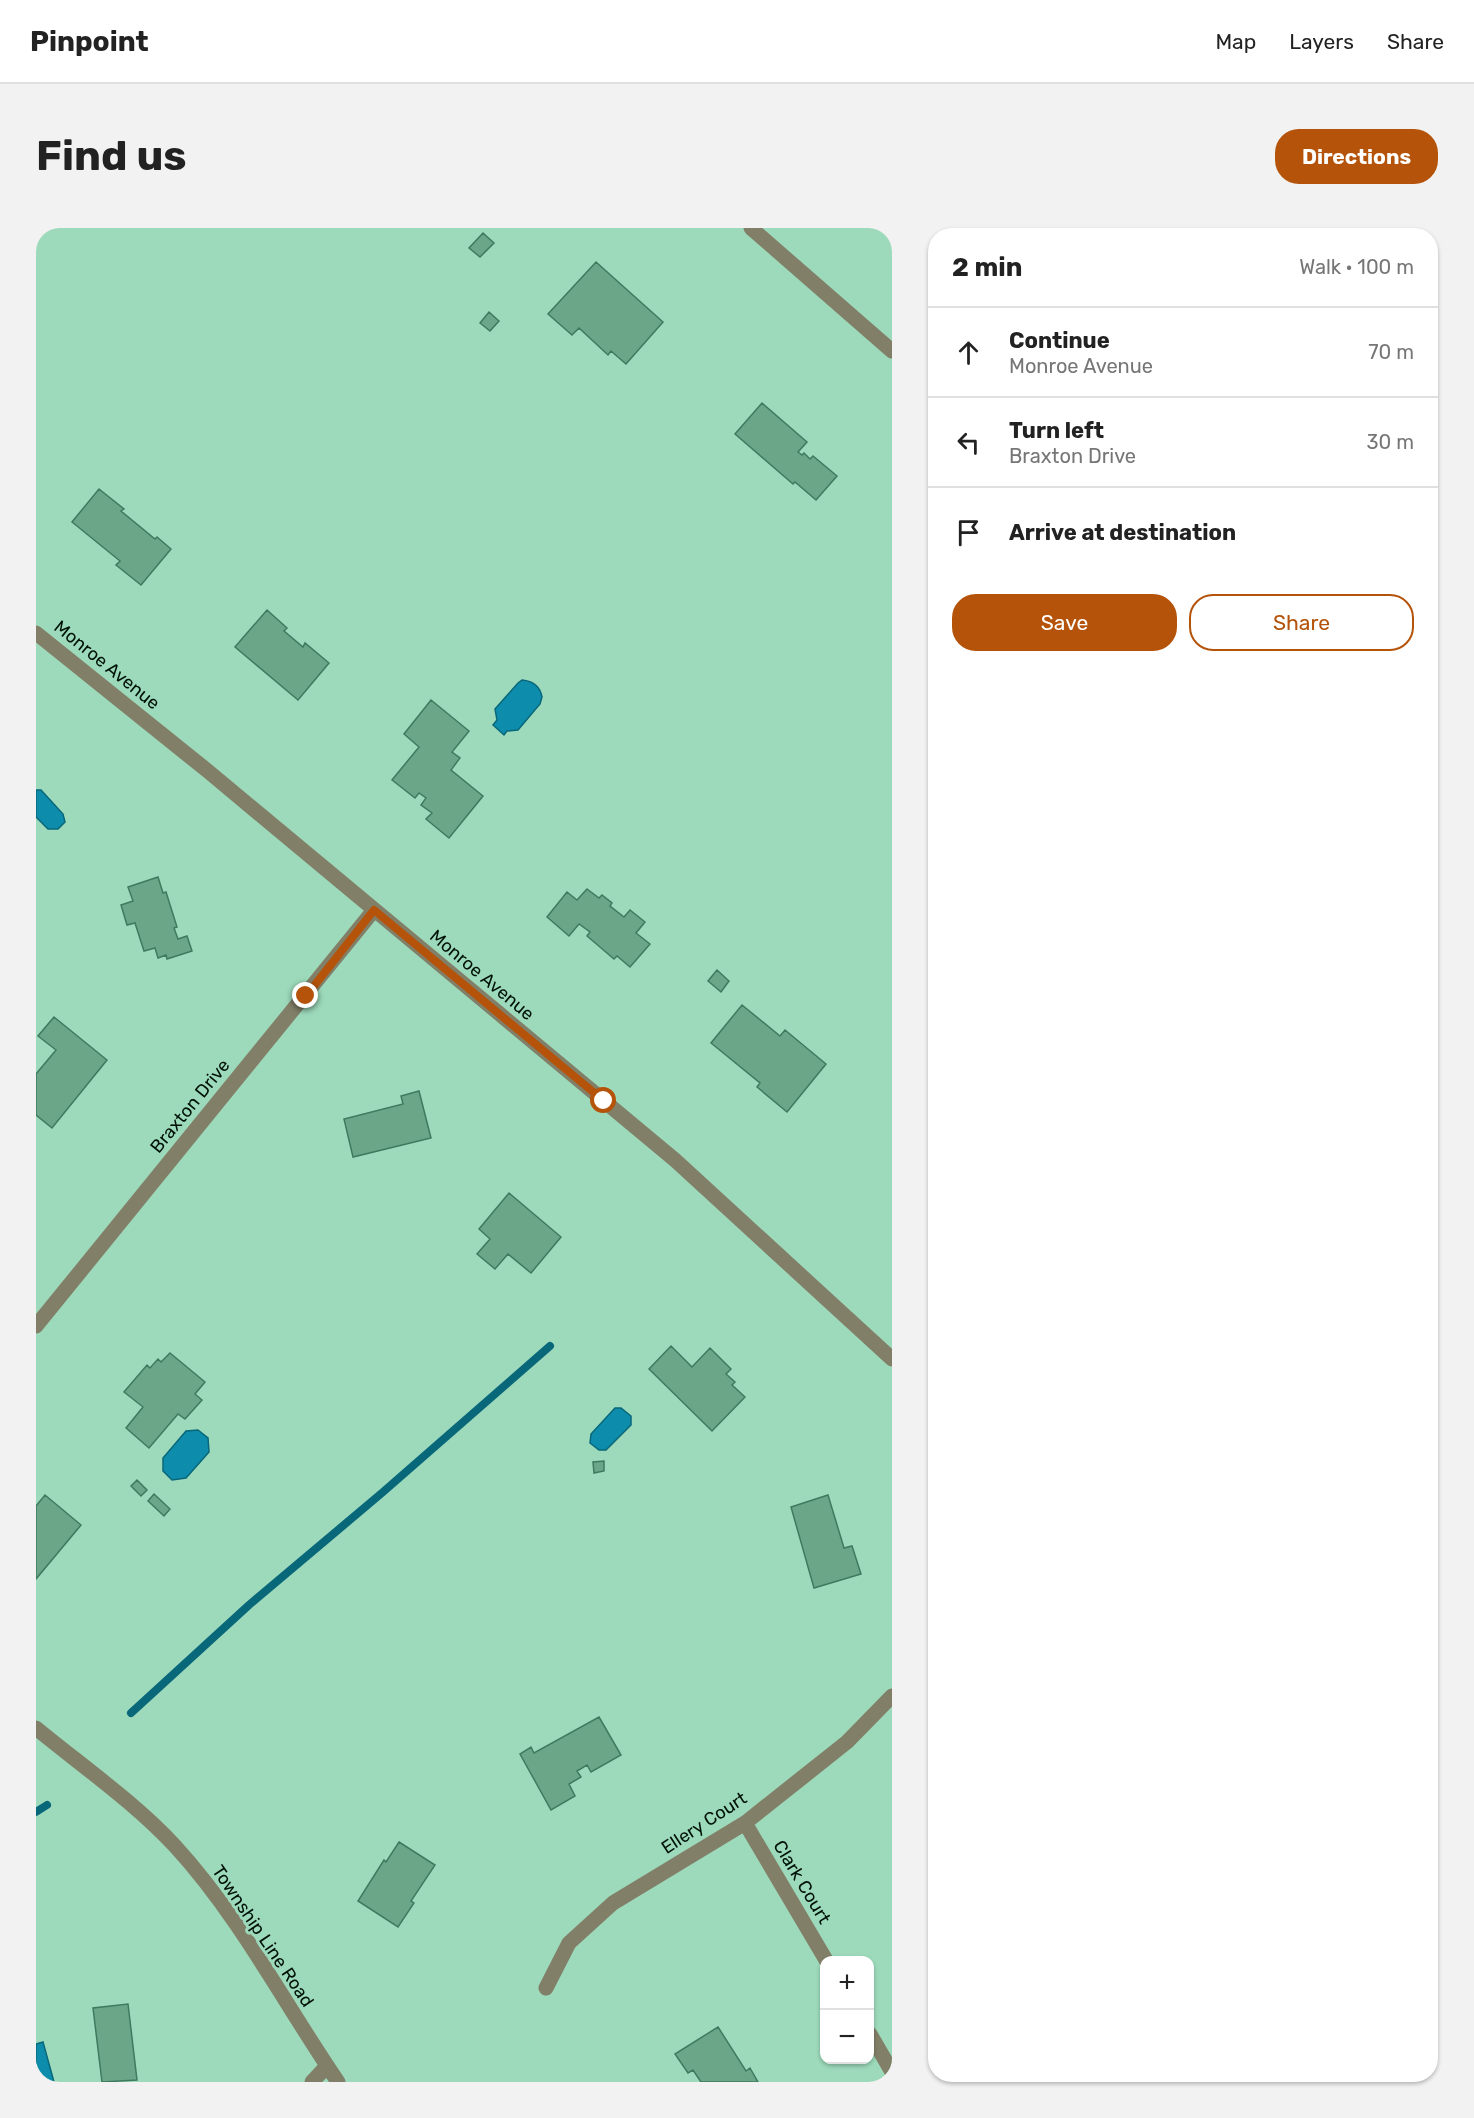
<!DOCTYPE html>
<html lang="en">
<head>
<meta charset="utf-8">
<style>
  :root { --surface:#fff; --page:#f2f2f2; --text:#222; --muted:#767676; --line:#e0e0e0; --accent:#b45309 }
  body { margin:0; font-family:Rubik,sans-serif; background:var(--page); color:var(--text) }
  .controls { position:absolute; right:18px; bottom:18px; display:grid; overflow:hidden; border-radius:12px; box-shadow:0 2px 4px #0004 }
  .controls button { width:54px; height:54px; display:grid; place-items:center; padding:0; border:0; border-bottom:2px solid var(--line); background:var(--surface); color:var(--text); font:30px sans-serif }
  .stop { position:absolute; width:18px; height:18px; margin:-14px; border:4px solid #b45309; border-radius:50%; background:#fff }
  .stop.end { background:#b45309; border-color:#fff; box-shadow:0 2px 6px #0008 }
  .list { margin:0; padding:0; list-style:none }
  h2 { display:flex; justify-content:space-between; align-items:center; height:78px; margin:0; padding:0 24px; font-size:26px }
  h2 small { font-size:20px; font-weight:400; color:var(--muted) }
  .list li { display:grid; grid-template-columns:39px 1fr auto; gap:18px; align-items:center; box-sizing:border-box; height:90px; padding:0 24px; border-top:2px solid var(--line) }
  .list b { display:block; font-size:22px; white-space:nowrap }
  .list p { margin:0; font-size:20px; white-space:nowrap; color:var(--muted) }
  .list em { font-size:20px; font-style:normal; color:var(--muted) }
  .actions { display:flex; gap:12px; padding:18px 24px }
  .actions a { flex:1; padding:14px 0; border:2px solid var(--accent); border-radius:24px; text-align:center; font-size:21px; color:var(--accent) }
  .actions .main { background:var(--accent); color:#fff }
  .icon { flex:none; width:33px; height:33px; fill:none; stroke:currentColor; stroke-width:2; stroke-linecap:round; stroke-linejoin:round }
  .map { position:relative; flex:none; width:856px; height:1854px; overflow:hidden; border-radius:24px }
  header { display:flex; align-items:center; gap:36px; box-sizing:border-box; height:84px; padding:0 30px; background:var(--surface); border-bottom:2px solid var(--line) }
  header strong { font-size:28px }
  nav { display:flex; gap:33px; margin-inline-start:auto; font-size:21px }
  .intro { display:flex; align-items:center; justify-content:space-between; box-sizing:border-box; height:144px; padding:0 36px }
  h1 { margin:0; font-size:42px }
  .button { padding:15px 27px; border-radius:24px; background:var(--accent); color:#fff; font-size:21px; font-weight:700 }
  main { display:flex; gap:36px; padding:0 36px }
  aside { flex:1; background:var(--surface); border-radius:24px; box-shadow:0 2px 4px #0004 }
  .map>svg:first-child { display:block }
  .water { fill:#0d8cac; stroke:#09677a; stroke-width:1.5 }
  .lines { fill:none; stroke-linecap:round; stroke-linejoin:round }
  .stream { stroke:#09677a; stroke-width:8 }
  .building { fill:#6ba689; stroke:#3f7a5f; stroke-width:1.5 }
  .minor { stroke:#827f68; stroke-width:15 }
  .route { stroke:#b45309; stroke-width:8 }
  .labels { text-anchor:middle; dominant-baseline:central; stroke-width:6; stroke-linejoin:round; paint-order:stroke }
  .street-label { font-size:18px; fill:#001107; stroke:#9ddabb }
</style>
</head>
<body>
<header>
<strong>Pinpoint</strong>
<nav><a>Map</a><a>Layers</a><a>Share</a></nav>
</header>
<div class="intro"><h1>Find us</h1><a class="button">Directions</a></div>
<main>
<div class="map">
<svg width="856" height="1854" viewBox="0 0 856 1854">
  <rect width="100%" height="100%" fill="#9ddabb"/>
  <path class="water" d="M 486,452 C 497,453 504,458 506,469 L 504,476 L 482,502 L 471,503 L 468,507 L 457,497 L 461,492 L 459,481 L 482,455 Z
    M 0,562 L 5,562 L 27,586 L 29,594 L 22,601 L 12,601 L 0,589 Z
    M 579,1180 L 585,1180 L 595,1188 L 595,1197 L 570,1222 L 563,1222 L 554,1215 L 555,1206 Z
    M 162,1202 L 172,1210 L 173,1224 L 150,1250 L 136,1252 L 127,1243 L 127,1230 L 150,1203 Z
    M 7,1814 L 18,1854 L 0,1854 L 0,1816 Z"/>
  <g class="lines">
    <path class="stream" d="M 95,1485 L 213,1377 L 347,1264 L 514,1118
      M 0,1584 L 11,1577"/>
  </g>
  <path class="building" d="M 447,5 L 458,15 L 444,29 L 433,20 Z
    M 560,34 L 627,94 L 590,136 L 575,123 L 572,127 L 543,100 L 536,107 L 512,86 Z
    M 453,84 L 463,93 L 454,103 L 444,95 Z
    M 726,175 L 771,214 L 762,224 L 766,227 L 768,225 L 774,231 L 777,228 L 801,248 L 780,272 L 759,254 L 757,256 L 699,206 Z
    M 63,261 L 88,281 L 85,283 L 119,311 L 121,309 L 135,321 L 105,357 L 80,337 L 84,333 L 36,294 Z
    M 231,382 L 251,400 L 248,403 L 267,419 L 269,415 L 293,435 L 262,472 L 199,419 Z
    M 395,472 L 433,503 L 416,524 L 424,530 L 415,542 L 447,568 L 413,610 L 390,591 L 396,585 L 385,577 L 390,570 L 383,565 L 379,570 L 356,552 L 383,519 L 368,506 Z
    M 122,649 L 127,665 L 130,664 L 141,699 L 138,700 L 142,711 L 151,708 L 156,723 L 131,731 L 130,727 L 122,730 L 119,720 L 108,723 L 99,695 L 91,697 L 85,677 L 97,673 L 92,659 Z
    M 551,661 L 563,670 L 566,667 L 576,675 L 574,678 L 588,689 L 594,682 L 609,694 L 600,705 L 614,716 L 594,739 L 581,728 L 578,731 L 551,708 L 554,704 L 543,696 L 533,708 L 511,689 L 531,664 L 541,672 Z
    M 681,742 L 693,753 L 685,764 L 672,753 Z
    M 706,777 L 744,808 L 749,802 L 790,836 L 751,884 L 721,859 L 724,855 L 675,815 Z
    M 18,789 L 71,832 L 16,900 L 0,887 L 0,846 L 20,822 L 2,808 Z
    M 383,863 L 395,910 L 317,929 L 308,891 L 367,876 L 365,868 Z
    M 473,965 L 525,1009 L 495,1045 L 472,1026 L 459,1041 L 441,1026 L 454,1011 L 443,1001 Z
    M 635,1118 L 656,1139 L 674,1120 L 695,1141 L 690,1146 L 699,1154 L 696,1157 L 709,1169 L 676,1203 L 613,1141 Z
    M 134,1125 L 169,1154 L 159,1166 L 166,1172 L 149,1191 L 142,1186 L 113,1220 L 90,1200 L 107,1179 L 88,1164 L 111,1137 L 114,1140 L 122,1131 L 125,1134 Z
    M 568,1233 L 568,1243 L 558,1245 L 557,1234 Z
    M 101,1252 L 111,1262 L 105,1268 L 95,1258 Z
    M 118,1266 L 134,1281 L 128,1288 L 112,1273 Z
    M 9,1267 L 45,1297 L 0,1351 L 0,1278 Z
    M 792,1267 L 808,1320 L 816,1318 L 825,1346 L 778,1360 L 755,1279 Z
    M 563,1489 L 585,1527 L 555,1544 L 551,1537 L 541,1543 L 545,1549 L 533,1556 L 539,1568 L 515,1582 L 484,1526 L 495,1519 L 498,1525 Z
    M 363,1614 L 399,1637 L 375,1673 L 378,1675 L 362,1699 L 322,1673 L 348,1632 L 350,1634 Z
    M 92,1776 L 101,1852 L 66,1854 L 57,1780 Z
    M 682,1799 L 710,1843 L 714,1840 L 722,1854 L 665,1854 L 657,1842 L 652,1845 L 639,1826 Z"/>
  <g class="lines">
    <path class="minor" d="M 715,0 L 856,123
      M 0,405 L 173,544 L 639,932 L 856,1131
      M 0,1098 L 338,682
      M 0,1500 C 46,1538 98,1574 139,1618 C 204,1689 248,1775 302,1854
      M 709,1595 L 790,1732
      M 510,1760 L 533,1715 L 577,1675 L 709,1595 L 811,1514 L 856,1468
      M 834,1806 L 856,1844
      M 276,1854 L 291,1838"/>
  </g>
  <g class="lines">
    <path class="route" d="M 270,768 L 338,682 L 568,873"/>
  </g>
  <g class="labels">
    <g class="street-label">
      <text transform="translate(71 437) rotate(39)">Monroe Avenue</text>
      <text transform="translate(446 747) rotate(40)">Monroe Avenue</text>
      <text transform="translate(154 878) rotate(-51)">Braxton Drive</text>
      <text transform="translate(668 1595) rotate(-33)">Ellery Court</text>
      <text transform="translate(766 1654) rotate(59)">Clark Court</text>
      <text transform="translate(227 1708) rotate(56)">Township Line Road</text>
    </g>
  </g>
</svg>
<div class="controls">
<button>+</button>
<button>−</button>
</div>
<div class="stop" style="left:568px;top:873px"></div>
<div class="stop end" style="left:270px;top:768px"></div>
</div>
<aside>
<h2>2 min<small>Walk · 100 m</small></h2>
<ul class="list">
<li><svg class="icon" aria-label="ahead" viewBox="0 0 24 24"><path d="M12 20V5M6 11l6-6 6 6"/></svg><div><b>Continue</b><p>Monroe Avenue</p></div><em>70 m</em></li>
<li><svg class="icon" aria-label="left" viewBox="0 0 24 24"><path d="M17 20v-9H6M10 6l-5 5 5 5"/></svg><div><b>Turn left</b><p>Braxton Drive</p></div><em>30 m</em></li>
<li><svg class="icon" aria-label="arrive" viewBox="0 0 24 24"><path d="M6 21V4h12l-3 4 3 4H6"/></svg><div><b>Arrive at destination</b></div></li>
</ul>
<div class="actions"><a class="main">Save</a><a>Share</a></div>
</aside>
</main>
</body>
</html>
